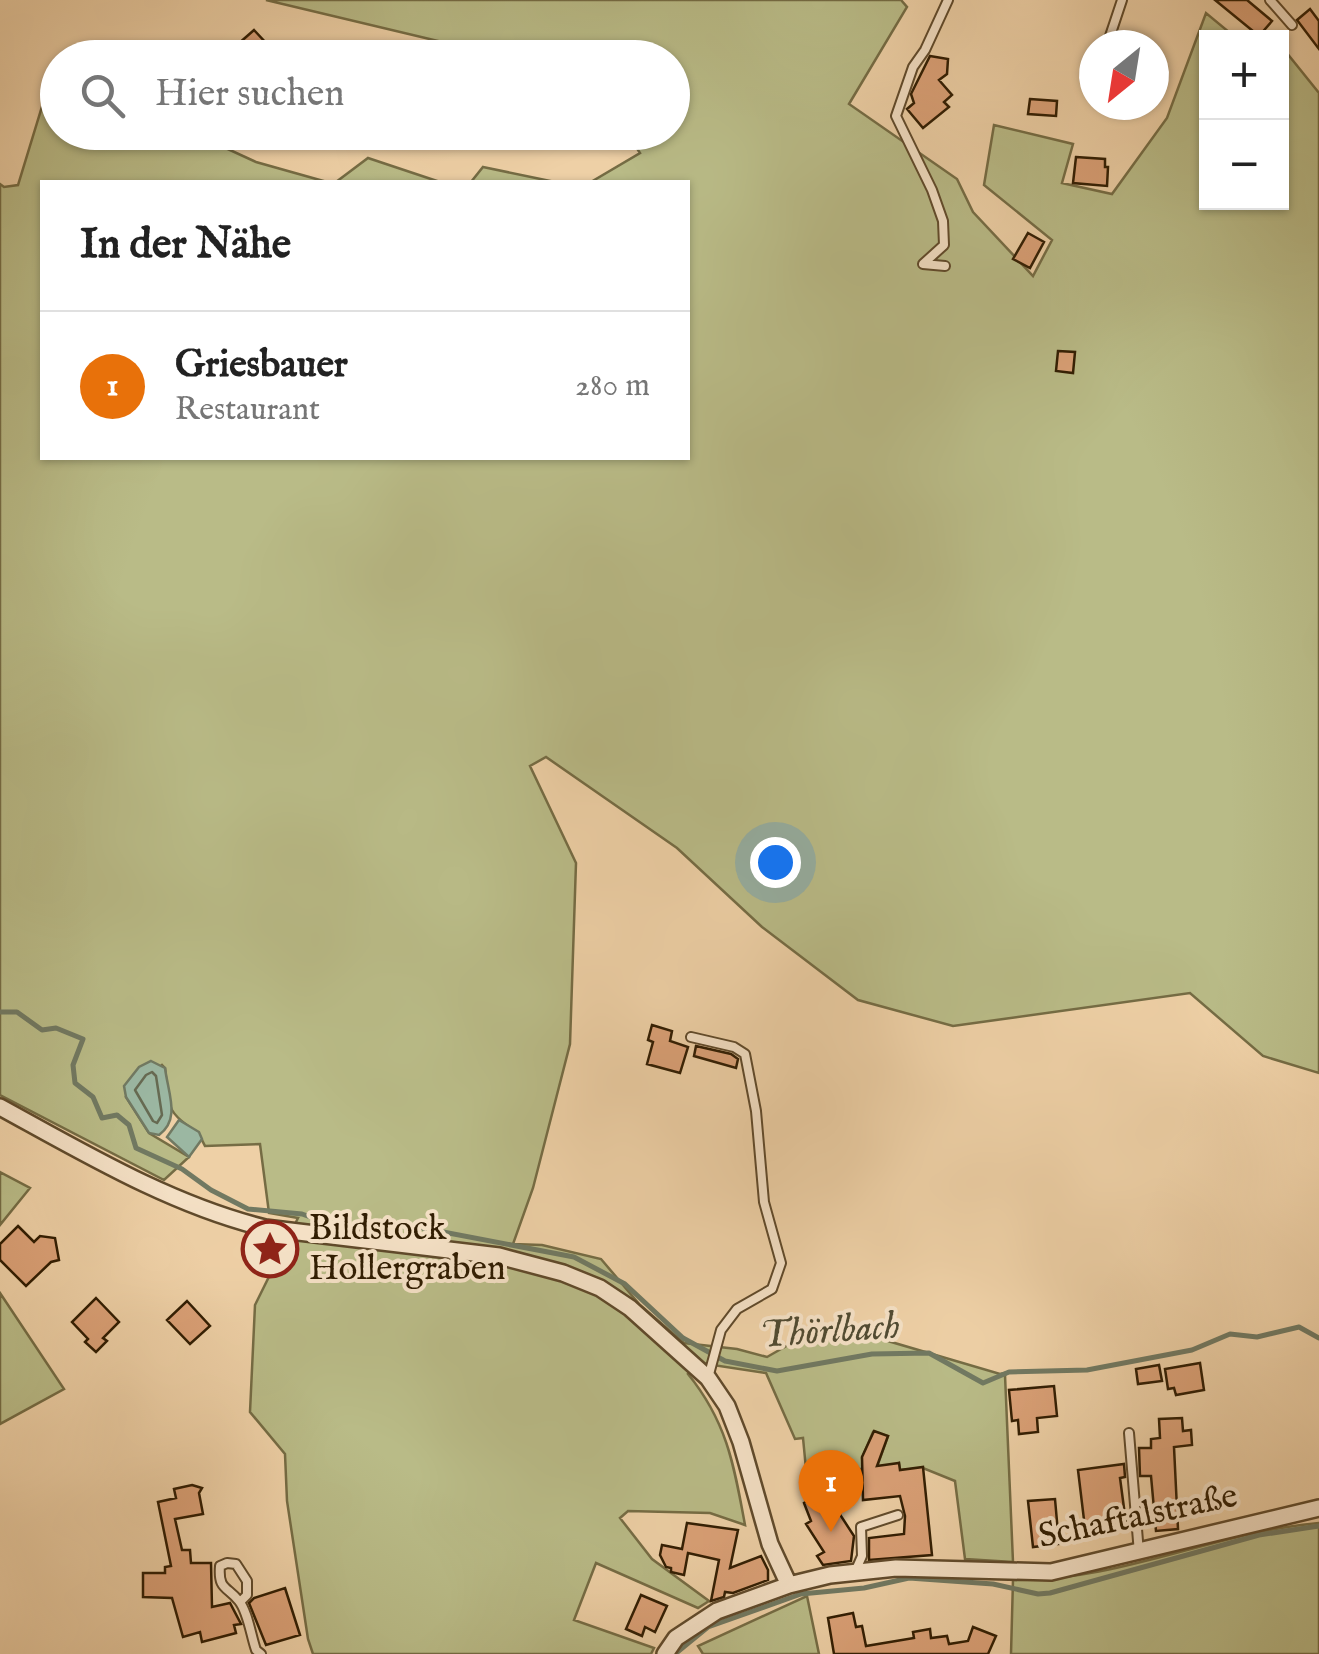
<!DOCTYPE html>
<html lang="de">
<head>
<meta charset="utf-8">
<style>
  :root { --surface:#fff; --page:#f6f6f6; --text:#222; --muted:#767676; --line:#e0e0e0; --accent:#8f2418 }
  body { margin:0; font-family:"IM FELL English",serif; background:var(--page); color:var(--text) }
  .controls { position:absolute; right:30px; top:30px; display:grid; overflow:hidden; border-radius:0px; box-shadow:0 2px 8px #0004 }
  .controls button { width:90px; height:90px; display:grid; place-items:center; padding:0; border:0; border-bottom:2px solid var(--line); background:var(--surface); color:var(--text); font:50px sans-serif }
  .compass { position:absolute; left:1079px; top:30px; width:90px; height:90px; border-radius:50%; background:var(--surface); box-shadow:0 2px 8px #0004; rotate:210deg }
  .you { position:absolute; left:775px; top:862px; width:35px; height:35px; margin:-25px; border:8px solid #fff; border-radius:50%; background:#1a73e8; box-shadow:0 0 0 15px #1a73e833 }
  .badge { display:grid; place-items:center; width:65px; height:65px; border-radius:50%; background:var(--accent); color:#fff; font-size:32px; font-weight:700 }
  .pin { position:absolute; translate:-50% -82px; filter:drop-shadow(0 2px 5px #0008) }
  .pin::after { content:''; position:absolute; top:52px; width:35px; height:30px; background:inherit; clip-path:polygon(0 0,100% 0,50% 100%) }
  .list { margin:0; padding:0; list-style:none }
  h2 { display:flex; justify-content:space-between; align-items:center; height:130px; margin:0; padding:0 40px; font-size:42px }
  h2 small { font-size:32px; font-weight:400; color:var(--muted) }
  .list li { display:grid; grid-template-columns:65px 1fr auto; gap:30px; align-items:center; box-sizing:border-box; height:150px; padding:0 40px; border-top:2px solid var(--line) }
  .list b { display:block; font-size:38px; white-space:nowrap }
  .list p { margin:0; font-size:32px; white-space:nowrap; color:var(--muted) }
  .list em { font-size:32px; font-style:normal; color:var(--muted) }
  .icon { flex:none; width:55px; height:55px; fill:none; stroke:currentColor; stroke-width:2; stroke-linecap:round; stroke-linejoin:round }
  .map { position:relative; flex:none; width:1319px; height:1654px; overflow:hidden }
  .search { position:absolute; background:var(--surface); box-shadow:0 2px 8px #0004; left:40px; top:40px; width:650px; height:110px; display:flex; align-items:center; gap:25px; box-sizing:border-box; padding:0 35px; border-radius:55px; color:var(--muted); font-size:38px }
  .panel { position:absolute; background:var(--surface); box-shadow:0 2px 8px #0004; left:40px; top:180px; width:650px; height:280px; border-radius:0px }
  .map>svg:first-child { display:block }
  .green { fill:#b9bb87; stroke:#756c44; stroke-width:2.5 }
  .water { fill:#9bb7a2; stroke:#717962; stroke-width:2.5 }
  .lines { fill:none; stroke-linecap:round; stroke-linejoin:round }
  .shore { stroke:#666a52; stroke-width:2.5 }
  .stream { stroke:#717962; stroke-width:5 }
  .building { fill:#dba177; stroke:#311d02; stroke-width:2.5 }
  .service-casing { stroke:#604a2b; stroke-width:12 }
  .minor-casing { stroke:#604a2b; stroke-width:20 }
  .service { stroke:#f4e0c5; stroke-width:8 }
  .minor { stroke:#f4e0c5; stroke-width:15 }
  .labels { text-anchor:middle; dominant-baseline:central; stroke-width:8; stroke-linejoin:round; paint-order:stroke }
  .poi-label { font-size:35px; fill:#311d02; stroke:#f4e0c5; text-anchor:start }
  .street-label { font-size:35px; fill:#311d02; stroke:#f4e0c5 }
  .water-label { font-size:38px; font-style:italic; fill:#514b32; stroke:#f4e0c5 }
</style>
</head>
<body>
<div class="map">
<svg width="1319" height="1654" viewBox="0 0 1319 1654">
  <rect width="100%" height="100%" fill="#eed0a6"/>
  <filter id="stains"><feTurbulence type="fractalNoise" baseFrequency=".002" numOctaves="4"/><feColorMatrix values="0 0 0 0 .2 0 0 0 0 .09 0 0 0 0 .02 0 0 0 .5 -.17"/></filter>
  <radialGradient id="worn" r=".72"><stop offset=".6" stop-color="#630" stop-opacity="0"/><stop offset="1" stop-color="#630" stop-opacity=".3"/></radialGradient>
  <path class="green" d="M 266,0 L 901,0 L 907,7 L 849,104 L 957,179 L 973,212 L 1033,276 L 1052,240 L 984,185 L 994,125 L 1073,144 L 1062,183 L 1112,194 L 1167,118 L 1206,13 L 1235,37 L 1206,38 L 1206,202 L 1282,202 L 1282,47 L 1319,93 L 1319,1073 L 1263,1056 L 1190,993 L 953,1026 L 858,1000 L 762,927 L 677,848 L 546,757 L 530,766 L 576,863 L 570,1044 L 533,1188 L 513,1244 L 542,1245 L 601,1259 L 640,1305 L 684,1343 L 737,1349 L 767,1357 L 811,1332 L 834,1335 L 865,1324 L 888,1341 L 1000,1374 L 1009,1372 L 1005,1375 L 1013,1562 L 965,1559 L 955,1481 L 923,1468 L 900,1470 L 899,1463 L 879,1474 L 878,1464 L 888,1436 L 873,1432 L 862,1458 L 863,1469 L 806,1469 L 803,1438 L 795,1439 L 766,1373 L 700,1363 L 688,1374 C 727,1422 734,1465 745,1525 L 710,1513 L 628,1511 L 620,1518 L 652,1559 L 709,1601 L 698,1608 L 596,1563 L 574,1620 L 654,1648 L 651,1654 L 313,1654 L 308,1639 L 287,1501 L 285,1454 L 250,1412 L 255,1305 L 298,1218 L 269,1213 L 260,1144 L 205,1146 C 197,1126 181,1126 172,1110 C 166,1099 167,1081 165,1068 L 162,1065 L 126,1097 L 149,1133 L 189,1157 L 164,1180 L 0,1095 L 0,184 L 4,187 L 18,185 L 55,64 L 58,66 L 58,132 L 193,133 L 256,162 L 327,182 L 42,182 L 42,458 L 688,458 L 688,182 L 591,182 L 640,153 L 627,133 L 672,132 L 672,58 L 505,57 Z
    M 368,158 L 440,182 L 336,182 Z
    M 483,167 L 555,182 L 471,182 Z
    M 0,1172 L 30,1188 L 0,1225 Z
    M 0,1293 L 64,1389 L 0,1424 Z
    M 1319,1523 L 1319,1654 L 1011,1654 L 1013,1580 C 1117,1582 1215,1532 1319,1523 Z
    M 807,1596 L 819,1654 L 703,1654 L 698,1646 Z"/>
  <path class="water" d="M 151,1061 L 165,1068 C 168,1093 181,1119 159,1135 L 149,1133 L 126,1097 L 124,1086 L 139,1067 Z
    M 179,1120 L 199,1132 L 202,1139 L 189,1157 L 167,1137 Z"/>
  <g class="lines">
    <path class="shore" d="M 152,1072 L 156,1076 L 162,1115 L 157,1123 L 153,1121 L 135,1090 L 146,1075 Z"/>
    <path class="stream" d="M 0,1012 L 17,1012 L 42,1030 L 56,1028 L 83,1039 L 73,1065 L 75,1083 L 93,1097 L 102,1118 L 117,1115 L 129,1125 L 136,1148 L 182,1169 L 211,1190 L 248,1209 L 302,1214 L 333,1225 L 417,1227 L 574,1257 L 625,1284 L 683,1338 L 725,1361 L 777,1371 L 872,1354 L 929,1353 L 983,1383 L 1009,1372 L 1087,1370 L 1192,1350 L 1230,1334 L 1257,1337 L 1299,1327 L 1319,1338
      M 675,1654 L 708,1627 L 801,1594 L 864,1588 L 909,1578 L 993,1584 L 1038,1594 L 1050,1593 L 1259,1535 L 1319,1526"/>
  </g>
  <path class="building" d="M 1215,0 L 1247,0 L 1272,21 L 1259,36 Z
    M 1310,9 L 1319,21 L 1319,49 L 1297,20 Z
    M 254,30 L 266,43 L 248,58 L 237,45 Z
    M 930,56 L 948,59 L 947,74 L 939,80 L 952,95 L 944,102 L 949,107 L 923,128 L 907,109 L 914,103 L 911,94 Z
    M 1030,99 L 1057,101 L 1056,116 L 1028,114 Z
    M 1076,157 L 1105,159 L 1105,167 L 1108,167 L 1107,186 L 1073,183 Z
    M 1028,233 L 1044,242 L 1030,268 L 1013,259 Z
    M 1058,351 L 1075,352 L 1073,373 L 1056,371 Z
    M 652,1025 L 672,1031 L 670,1041 L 688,1047 L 680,1073 L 647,1064 L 653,1042 L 648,1040 Z
    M 696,1046 L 731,1054 L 738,1059 L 736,1068 L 694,1056 Z
    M 18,1226 L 34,1242 L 40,1236 L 55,1238 L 59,1260 L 51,1262 L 26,1286 L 0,1260 L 0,1244 Z
    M 96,1298 L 119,1322 L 103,1338 L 107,1341 L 96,1352 L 85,1342 L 88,1339 L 72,1322 Z
    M 187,1301 L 210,1326 L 190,1344 L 167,1320 Z
    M 1200,1363 L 1204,1390 L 1176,1395 L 1174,1388 L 1168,1389 L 1165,1369 Z
    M 1159,1365 L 1162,1381 L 1138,1384 L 1136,1369 Z
    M 1054,1386 L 1057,1416 L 1037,1418 L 1038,1432 L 1019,1434 L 1018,1420 L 1012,1421 L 1009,1390 Z
    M 1182,1418 L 1183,1431 L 1191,1430 L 1192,1445 L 1174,1447 L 1178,1529 L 1156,1531 L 1151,1476 L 1140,1476 L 1139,1448 L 1151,1448 L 1151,1439 L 1160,1438 L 1159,1419 Z
    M 874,1431 L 888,1436 L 877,1466 L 899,1463 L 900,1470 L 923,1467 L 932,1555 L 869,1560 L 869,1538 L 904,1534 L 905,1516 L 900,1496 L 863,1500 L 862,1457 Z
    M 1124,1464 L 1125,1477 L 1120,1478 L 1126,1523 L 1085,1528 L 1078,1470 Z
    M 192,1485 L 202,1488 L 199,1493 L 203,1514 L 175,1519 L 182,1550 L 190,1550 L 191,1563 L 211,1563 L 212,1607 L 230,1603 L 241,1624 L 234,1625 L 236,1633 L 202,1642 L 200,1632 L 183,1637 L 172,1598 L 143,1597 L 143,1573 L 165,1573 L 165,1567 L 171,1566 L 158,1502 L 176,1498 L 174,1489 Z
    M 824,1490 L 854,1536 L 851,1561 L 823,1565 L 817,1556 L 824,1552 L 806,1524 L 811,1521 L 804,1503 Z
    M 1055,1499 L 1059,1544 L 1033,1547 L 1028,1501 Z
    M 687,1523 L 738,1530 L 730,1568 L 761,1556 L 768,1570 L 768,1580 L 733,1593 L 725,1592 L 724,1597 L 711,1601 L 719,1560 L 688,1553 L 684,1575 L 671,1572 L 671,1568 L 666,1567 L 660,1555 L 662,1545 L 682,1549 Z
    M 285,1588 L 300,1635 L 266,1645 L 249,1603 L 254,1598 Z
    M 641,1595 L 667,1606 L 655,1632 L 645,1627 L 642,1636 L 626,1629 Z
    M 853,1613 L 856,1627 L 862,1626 L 866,1646 L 914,1638 L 913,1632 L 930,1629 L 931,1638 L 947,1636 L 949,1644 L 968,1641 L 973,1627 L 996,1636 L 988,1654 L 834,1654 L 828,1618 Z"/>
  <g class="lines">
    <g class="service-casing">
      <path id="service" d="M 1270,0 L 1292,25
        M 1107,45 L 1122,0
        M 945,266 L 923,264 L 944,245 L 943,221 L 932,190 L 896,116 L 913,67 L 925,50 L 948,0
        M 691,1037 L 734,1047 L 745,1054 L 756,1111 L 764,1202 L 781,1263 L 772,1289 L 737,1309 L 721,1330 L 708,1378
        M 1129,1433 L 1139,1553
        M 855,1572 L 862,1556 L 861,1527 L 898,1515
        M 240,1602 L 247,1595 L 247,1581 L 236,1564 L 227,1563 L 220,1566 C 218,1590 227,1586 239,1601 C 248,1612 251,1636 256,1650 L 261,1654"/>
    </g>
    <g class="minor-casing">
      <path id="minor" d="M 0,1107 C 84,1153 171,1205 265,1228 L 499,1256 L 563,1273 L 600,1288 L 630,1308 L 708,1378 L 727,1406 L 741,1442 L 770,1544 L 789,1585
        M 665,1654 L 676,1638 L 717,1611 L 789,1585 L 830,1575 L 896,1568 L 1051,1572 L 1319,1508"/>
    </g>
    <use href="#service" class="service"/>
    <use href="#minor" class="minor"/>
  </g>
  <defs>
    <g id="sight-ring" transform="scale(2.875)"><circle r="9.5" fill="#f4e0c5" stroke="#8f2418" stroke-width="1.5"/><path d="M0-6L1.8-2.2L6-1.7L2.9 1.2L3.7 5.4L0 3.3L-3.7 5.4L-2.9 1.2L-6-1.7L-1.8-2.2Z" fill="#8f2418"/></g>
  </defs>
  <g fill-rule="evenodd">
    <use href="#sight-ring" x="270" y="1249"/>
  </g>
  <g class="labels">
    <g class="poi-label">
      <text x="309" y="1229">Bildstock<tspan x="309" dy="40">Hollergraben</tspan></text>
    </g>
    <g class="street-label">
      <text transform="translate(1138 1517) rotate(-12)">Schaftalstraße</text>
    </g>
    <g class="water-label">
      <text transform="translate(830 1332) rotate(-4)">Thörlbach</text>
    </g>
  </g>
  <rect width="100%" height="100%" filter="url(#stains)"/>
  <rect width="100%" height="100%" fill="url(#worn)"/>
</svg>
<div class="controls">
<button>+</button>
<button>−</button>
</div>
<svg class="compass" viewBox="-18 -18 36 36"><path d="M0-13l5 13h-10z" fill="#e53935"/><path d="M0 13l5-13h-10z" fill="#767676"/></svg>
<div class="you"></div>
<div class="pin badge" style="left:831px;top:1532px;background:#e8710a">1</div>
<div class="search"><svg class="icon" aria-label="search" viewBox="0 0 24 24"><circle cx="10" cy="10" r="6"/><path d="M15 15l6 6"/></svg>Hier suchen</div>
<section class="panel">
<h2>In der Nähe<small></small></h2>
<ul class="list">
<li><span class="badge" style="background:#e8710a">1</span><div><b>Griesbauer</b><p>Restaurant</p></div><em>280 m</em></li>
</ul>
</section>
</div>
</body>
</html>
